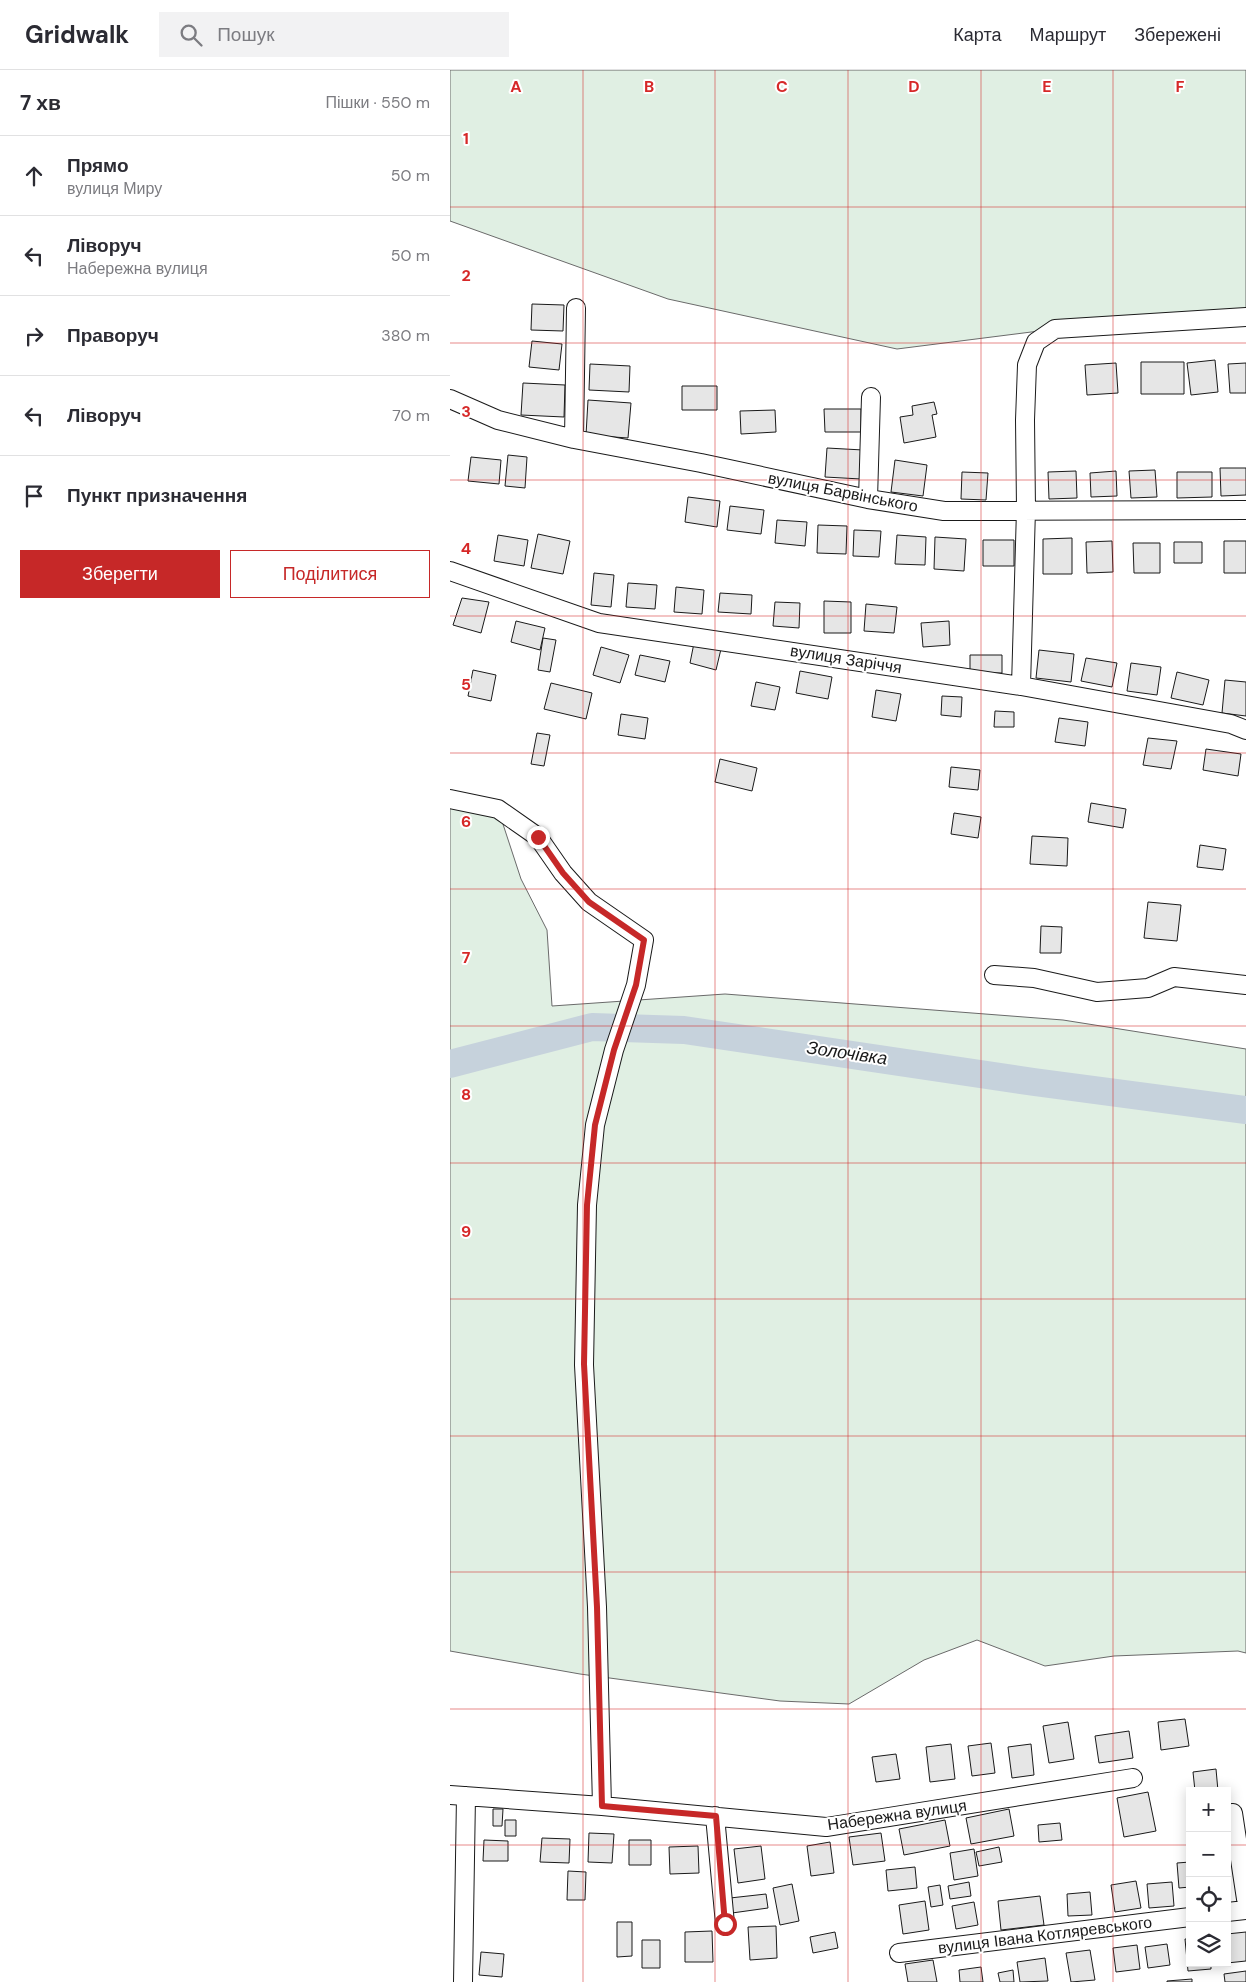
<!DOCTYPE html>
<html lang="uk">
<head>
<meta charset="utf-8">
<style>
  :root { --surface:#fff; --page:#f2f2f3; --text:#2b2b33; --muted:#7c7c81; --line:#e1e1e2; --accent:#c62828 }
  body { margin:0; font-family:"DM Sans",sans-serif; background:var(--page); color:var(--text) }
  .controls { position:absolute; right:15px; bottom:15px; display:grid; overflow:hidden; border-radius:0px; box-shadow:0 2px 12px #0003 }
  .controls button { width:45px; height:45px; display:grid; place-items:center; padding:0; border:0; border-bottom:1px solid var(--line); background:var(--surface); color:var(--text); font:25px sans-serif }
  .stop { position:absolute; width:15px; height:15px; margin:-11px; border:4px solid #c62828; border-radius:50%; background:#fff }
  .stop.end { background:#c62828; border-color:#fff; box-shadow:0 1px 5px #0008 }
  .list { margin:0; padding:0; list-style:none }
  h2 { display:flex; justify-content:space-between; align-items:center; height:65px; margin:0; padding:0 20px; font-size:21px }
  h2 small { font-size:16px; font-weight:400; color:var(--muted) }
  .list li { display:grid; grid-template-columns:32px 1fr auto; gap:15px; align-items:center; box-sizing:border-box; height:80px; padding:0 20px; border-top:1px solid var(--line) }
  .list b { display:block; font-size:19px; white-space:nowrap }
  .list p { margin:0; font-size:16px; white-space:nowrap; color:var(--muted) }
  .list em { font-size:16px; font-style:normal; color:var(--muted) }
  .actions { display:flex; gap:10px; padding:15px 20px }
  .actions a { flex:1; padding:11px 0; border:1px solid var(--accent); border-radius:0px; text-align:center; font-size:18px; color:var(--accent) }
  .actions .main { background:var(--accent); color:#fff }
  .icon { flex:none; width:28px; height:28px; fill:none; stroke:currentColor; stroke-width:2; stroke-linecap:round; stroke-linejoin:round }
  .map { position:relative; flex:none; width:796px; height:1912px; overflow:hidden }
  header { display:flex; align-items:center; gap:30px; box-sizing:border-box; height:70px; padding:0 25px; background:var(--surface); border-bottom:1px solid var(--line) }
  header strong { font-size:24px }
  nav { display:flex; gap:28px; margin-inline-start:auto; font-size:18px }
  .search { width:350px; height:45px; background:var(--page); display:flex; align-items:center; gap:12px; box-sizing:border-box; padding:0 18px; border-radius:0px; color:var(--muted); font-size:19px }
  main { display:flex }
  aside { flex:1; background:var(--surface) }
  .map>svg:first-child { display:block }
  .green { fill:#e0efe3; stroke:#6a6a6a }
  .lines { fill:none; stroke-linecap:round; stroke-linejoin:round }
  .river { stroke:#c6d2dc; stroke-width:28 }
  .building { fill:#e6e6e6; stroke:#1a1a1a }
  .minor-casing { stroke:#1a1a1a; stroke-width:20 }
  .minor { stroke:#fff; stroke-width:18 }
  .route { stroke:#c62828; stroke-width:6 }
  .grid { fill:none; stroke:#d62828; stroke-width:1; stroke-opacity:0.55 }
  .labels { text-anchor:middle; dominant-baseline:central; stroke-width:4; stroke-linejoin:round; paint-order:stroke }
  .street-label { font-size:16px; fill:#1a1a1a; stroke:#fff }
  .water-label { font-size:18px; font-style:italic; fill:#1a1a1a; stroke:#fff }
  .grid-label { font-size:16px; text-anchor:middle; font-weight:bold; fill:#d62828; stroke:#fff; stroke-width:4; stroke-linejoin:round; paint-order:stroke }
</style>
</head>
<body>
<header>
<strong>Gridwalk</strong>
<div class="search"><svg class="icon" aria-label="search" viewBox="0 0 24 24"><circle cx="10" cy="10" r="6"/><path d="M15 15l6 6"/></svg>Пошук</div>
<nav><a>Карта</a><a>Маршрут</a><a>Збережені</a></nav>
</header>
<main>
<aside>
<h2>7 хв<small>Пішки · 550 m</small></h2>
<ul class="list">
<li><svg class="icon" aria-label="ahead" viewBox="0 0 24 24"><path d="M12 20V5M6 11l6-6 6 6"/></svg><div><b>Прямо</b><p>вулиця Миру</p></div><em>50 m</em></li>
<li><svg class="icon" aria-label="left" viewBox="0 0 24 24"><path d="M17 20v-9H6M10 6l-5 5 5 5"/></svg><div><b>Ліворуч</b><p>Набережна вулиця</p></div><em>50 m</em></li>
<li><svg class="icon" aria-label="right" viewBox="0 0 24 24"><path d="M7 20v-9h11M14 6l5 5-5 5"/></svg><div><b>Праворуч</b></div><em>380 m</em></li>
<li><svg class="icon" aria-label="left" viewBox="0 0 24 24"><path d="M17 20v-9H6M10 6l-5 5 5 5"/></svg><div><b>Ліворуч</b></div><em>70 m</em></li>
<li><svg class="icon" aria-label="arrive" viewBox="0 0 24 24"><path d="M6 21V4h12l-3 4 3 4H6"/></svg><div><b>Пункт призначення</b></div></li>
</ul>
<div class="actions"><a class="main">Зберегти</a><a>Поділитися</a></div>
</aside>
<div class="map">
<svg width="796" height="1912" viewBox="0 0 796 1912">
  <rect width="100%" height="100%" fill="#fff"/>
  <path class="green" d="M 0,0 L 796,0 L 796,240 L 605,259 L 447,279 L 218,229 L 0,151 Z
    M 0,729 L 48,739 L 71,809 L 97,860 L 102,936 L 275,924 L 613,950 L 796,979 L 796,1583 L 788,1581 L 664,1586 L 595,1596 L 527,1570 L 474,1590 L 399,1634 L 330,1631 L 130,1604 L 0,1581 Z"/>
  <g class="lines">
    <path class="river" d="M 0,994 L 142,957 L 234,960 L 584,1012 L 796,1040"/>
  </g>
  <path class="building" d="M 82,234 L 114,235 L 113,261 L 81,260 Z
    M 82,271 L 112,274 L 109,300 L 79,297 Z
    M 765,290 L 768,322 L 741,325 L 737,293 Z
    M 691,292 L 734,292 L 734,324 L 691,324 Z
    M 666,293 L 668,323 L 637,325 L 635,295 Z
    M 796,293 L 796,323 L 780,323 L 778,294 Z
    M 140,294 L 180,296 L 179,322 L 139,320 Z
    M 73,313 L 115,315 L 114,347 L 71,345 Z
    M 232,316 L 267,316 L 267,340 L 232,340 Z
    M 138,330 L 181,333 L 178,368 L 136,365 Z
    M 484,332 L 487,344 L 482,345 L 486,367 L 454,373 L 450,347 L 463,345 L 462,336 Z
    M 374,339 L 411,339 L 411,362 L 375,362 Z
    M 325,340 L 326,362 L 291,364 L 290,341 Z
    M 377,378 L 413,380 L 411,409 L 375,407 Z
    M 58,385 L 77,387 L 75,418 L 55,416 Z
    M 21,387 L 51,390 L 49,414 L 18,411 Z
    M 445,390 L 477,395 L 473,426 L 441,422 Z
    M 770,398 L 796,398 L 796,425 L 771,426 Z
    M 705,400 L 707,427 L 681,428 L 679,401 Z
    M 626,401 L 627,428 L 599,429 L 598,402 Z
    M 666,401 L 667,426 L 641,427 L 640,403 Z
    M 512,402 L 538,403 L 536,430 L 511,429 Z
    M 727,402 L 762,402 L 762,427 L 727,428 Z
    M 238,427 L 270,431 L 267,457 L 235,452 Z
    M 280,436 L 314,440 L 311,464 L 277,460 Z
    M 327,450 L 357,452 L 355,476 L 325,473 Z
    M 368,455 L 397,456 L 396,484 L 367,483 Z
    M 404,460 L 431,461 L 429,487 L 403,486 Z
    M 88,464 L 120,471 L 113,504 L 81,498 Z
    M 48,465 L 78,470 L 74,496 L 44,491 Z
    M 447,465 L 476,467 L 475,495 L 445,494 Z
    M 485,467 L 516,469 L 514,501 L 484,499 Z
    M 622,468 L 622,504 L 593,504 L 593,469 Z
    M 533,470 L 564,470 L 564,496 L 533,496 Z
    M 662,471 L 663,502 L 637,503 L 636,472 Z
    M 774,471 L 796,471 L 796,503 L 774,503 Z
    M 724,472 L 752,472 L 752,493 L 724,493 Z
    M 683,473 L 710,473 L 710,503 L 684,503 Z
    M 144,503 L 164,505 L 161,537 L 141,535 Z
    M 178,513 L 207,515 L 205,539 L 176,537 Z
    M 226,517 L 254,520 L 252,544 L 224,542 Z
    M 270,523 L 302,525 L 301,544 L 268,542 Z
    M 12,528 L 39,532 L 31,563 L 3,555 Z
    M 374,531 L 401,532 L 401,563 L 374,563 Z
    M 325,532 L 350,533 L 349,558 L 323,556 Z
    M 416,534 L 447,537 L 444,563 L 414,561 Z
    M 66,551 L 95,558 L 90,580 L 61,572 Z
    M 499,551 L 500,575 L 473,577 L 471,553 Z
    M 93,568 L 106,570 L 100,602 L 88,600 Z
    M 244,573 L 271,579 L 266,600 L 240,593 Z
    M 151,577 L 179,585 L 170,613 L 143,605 Z
    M 589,580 L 624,584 L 621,612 L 586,608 Z
    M 190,585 L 220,591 L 215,612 L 185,605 Z
    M 520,585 L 552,585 L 552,603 L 520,603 Z
    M 636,588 L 667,593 L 662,617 L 631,611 Z
    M 681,593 L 711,597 L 707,625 L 677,621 Z
    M 23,600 L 46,605 L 41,631 L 18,626 Z
    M 350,601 L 382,607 L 378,629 L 346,623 Z
    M 727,602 L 759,610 L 753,635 L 721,628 Z
    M 775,610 L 796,612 L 796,646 L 772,643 Z
    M 306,612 L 330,617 L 325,640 L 301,636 Z
    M 101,613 L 142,623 L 136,649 L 94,639 Z
    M 426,620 L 451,624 L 446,651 L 422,647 Z
    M 492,626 L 512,627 L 511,647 L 491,645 Z
    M 545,641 L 564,642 L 564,657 L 544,657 Z
    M 171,644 L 198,648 L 195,669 L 168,665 Z
    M 609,648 L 638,652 L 635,676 L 605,672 Z
    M 87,663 L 100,665 L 94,696 L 81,694 Z
    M 698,668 L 727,671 L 721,699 L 693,695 Z
    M 756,679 L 791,684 L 788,706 L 753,700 Z
    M 270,689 L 307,698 L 302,721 L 265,712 Z
    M 501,697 L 530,700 L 528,720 L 499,717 Z
    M 641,733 L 676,739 L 673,758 L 638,752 Z
    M 504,743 L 531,747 L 528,768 L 501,764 Z
    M 582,766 L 618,768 L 617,796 L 580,794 Z
    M 750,775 L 776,779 L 773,800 L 747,797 Z
    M 698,832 L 731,835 L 727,871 L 694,868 Z
    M 591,856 L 612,857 L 611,883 L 590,883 Z
    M 735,1649 L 739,1676 L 711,1680 L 708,1652 Z
    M 618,1652 L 624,1689 L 599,1693 L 593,1656 Z
    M 679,1661 L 683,1688 L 649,1693 L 645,1666 Z
    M 541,1673 L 545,1703 L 522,1706 L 518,1676 Z
    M 501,1674 L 505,1709 L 480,1712 L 476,1677 Z
    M 581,1674 L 584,1705 L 562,1708 L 558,1677 Z
    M 446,1684 L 450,1709 L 426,1712 L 422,1687 Z
    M 766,1699 L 768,1721 L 745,1721 L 743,1702 Z
    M 698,1722 L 706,1761 L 674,1767 L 667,1728 Z
    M 43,1739 L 53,1739 L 52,1756 L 43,1756 Z
    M 559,1739 L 564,1766 L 521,1774 L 516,1748 Z
    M 55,1750 L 66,1750 L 66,1766 L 55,1766 Z
    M 495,1750 L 500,1776 L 454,1785 L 449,1759 Z
    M 610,1753 L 612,1770 L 589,1772 L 588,1755 Z
    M 139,1763 L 164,1764 L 162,1793 L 138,1792 Z
    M 431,1763 L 435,1791 L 403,1795 L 399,1767 Z
    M 92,1768 L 120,1769 L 119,1793 L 90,1792 Z
    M 34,1770 L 58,1771 L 58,1791 L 33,1791 Z
    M 179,1770 L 201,1770 L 201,1795 L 179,1795 Z
    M 380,1772 L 384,1803 L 361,1806 L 357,1776 Z
    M 248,1776 L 249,1803 L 220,1804 L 219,1777 Z
    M 311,1776 L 315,1809 L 288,1813 L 284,1779 Z
    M 549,1777 L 552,1792 L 529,1796 L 526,1782 Z
    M 524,1779 L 528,1806 L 504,1810 L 500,1783 Z
    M 740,1792 L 740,1817 L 729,1818 L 727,1793 Z
    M 465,1797 L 467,1818 L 438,1821 L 436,1800 Z
    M 118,1801 L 136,1802 L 135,1830 L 117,1830 Z
    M 686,1811 L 691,1838 L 665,1842 L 661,1815 Z
    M 519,1812 L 521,1826 L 500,1829 L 498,1816 Z
    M 722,1812 L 724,1836 L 699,1838 L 697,1814 Z
    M 342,1814 L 349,1851 L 330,1855 L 323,1818 Z
    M 490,1815 L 493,1835 L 481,1837 L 478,1817 Z
    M 640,1822 L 642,1845 L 618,1846 L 617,1824 Z
    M 316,1824 L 318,1838 L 282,1843 L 280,1828 Z
    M 590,1826 L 594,1855 L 551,1860 L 548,1831 Z
    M 475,1831 L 479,1860 L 453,1864 L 449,1835 Z
    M 524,1832 L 528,1855 L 506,1859 L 502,1836 Z
    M 167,1852 L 182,1852 L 182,1886 L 167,1887 Z
    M 326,1856 L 327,1888 L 300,1890 L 298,1857 Z
    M 262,1861 L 263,1892 L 235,1892 L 235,1862 Z
    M 385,1862 L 388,1878 L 363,1883 L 360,1867 Z
    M 796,1862 L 796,1891 L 777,1893 L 777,1864 Z
    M 735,1869 L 740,1869 L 740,1893 L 761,1893 L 761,1899 L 738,1901 Z
    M 192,1870 L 210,1870 L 210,1898 L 192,1898 Z
    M 717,1874 L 720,1895 L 698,1898 L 695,1877 Z
    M 687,1875 L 690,1899 L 666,1902 L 663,1878 Z
    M 640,1880 L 645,1910 L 621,1912 L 616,1883 Z
    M 31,1882 L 54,1884 L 52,1907 L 29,1905 Z
    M 595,1888 L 598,1911 L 570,1912 L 567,1892 Z
    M 483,1890 L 487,1912 L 458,1912 L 455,1894 Z
    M 531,1897 L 533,1912 L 510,1912 L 509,1900 Z
    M 563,1900 L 564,1912 L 550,1912 L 548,1903 Z
    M 796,1901 L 796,1912 L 775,1912 L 774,1904 Z
    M 742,1909 L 742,1912 L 717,1912 L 717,1911 Z"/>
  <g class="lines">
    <g class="minor-casing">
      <path id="minor" d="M 0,329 L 48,350 L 124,369 L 251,393 L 418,429 L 494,441 L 796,440
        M 124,369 L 126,238
        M 418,429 L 421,327
        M 0,501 L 149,553 L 571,616 L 781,654 L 796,660
        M 571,616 L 576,439 L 575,350 L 577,295 L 586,272 L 605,259 L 796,247
        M 0,729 L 48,739 L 88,767 L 113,803 L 139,832 L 194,870 L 186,915 L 164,980 L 145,1055 L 137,1135 L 134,1295 L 147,1537 L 152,1736
        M 544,905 L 584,908 L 647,922 L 698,918 L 724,907 L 796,915
        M 0,1725 L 152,1736 L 376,1757 L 683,1708
        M 783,1743 L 796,1829
        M 265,1746 L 275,1854
        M 777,1842 L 796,1840
        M 449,1883 L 740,1847
        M 13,1912 L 16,1726"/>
    </g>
    <use href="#minor" class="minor"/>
  </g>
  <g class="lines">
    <path class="route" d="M 88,767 L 113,803 L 139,832 L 194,870 L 186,915 L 164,980 L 145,1055 L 137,1135 L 134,1294 L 147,1537 L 152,1736 L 266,1746 L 275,1854"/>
  </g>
  <path class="grid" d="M 133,0 L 133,1912M 265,0 L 265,1912M 398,0 L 398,1912M 531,0 L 531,1912M 663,0 L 663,1912M 0,137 L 796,137M 0,273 L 796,273M 0,410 L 796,410M 0,546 L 796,546M 0,683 L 796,683M 0,819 L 796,819M 0,956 L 796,956M 0,1093 L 796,1093M 0,1229 L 796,1229M 0,1366 L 796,1366M 0,1502 L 796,1502M 0,1639 L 796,1639M 0,1775 L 740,1775M 777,1775 L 796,1775"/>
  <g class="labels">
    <g class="street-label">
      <text transform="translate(393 422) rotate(11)">вулиця Барвінського</text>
      <text transform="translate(396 589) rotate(9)">вулиця Заріччя</text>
      <text transform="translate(447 1745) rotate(-8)">Набережна вулиця</text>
      <text transform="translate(595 1865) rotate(-7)">вулиця Івана Котляревського</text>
    </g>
    <g class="water-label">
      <text transform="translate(397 983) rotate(8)">Золочівка</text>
    </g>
  </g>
  <g class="grid-label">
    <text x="66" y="22">A</text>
    <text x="199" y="22">B</text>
    <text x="332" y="22">C</text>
    <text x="464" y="22">D</text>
    <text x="597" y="22">E</text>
    <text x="730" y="22">F</text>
    <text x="16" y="74">1</text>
    <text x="16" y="211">2</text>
    <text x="16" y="347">3</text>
    <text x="16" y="484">4</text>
    <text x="16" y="620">5</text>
    <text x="16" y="757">6</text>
    <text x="16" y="893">7</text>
    <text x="16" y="1030">8</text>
    <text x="16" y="1167">9</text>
  </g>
</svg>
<div class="controls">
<button>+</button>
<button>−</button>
<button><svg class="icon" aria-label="locate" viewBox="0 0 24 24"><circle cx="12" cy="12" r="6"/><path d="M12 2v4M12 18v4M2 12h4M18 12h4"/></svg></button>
<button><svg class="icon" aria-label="layers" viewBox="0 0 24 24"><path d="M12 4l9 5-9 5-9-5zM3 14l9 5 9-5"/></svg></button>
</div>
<div class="stop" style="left:275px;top:1854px"></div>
<div class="stop end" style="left:88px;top:767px"></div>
</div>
</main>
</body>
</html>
